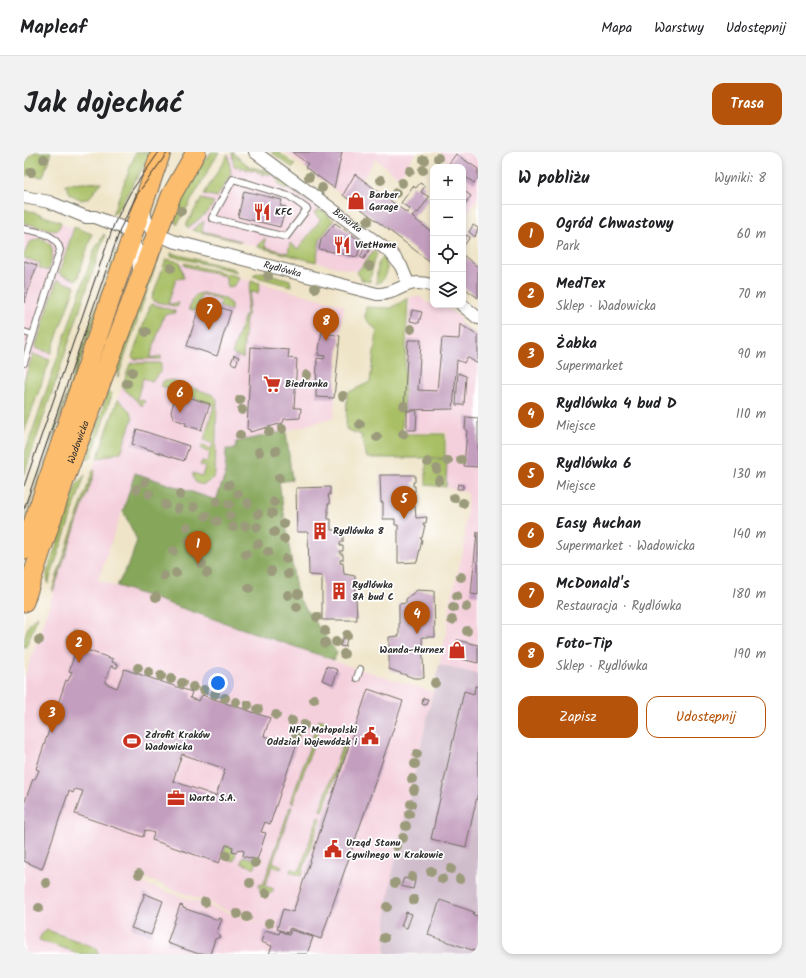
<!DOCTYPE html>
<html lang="pl">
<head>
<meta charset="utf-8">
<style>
  :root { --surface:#fff; --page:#f2f2f2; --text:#202124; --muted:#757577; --line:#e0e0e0; --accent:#b45309 }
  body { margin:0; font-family:Kalam,sans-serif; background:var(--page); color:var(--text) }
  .controls { position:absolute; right:12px; top:12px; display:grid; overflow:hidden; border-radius:8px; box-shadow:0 2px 6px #0003 }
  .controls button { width:36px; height:36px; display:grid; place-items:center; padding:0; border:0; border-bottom:1px solid var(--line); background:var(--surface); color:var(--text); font:20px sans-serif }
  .you { position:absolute; left:194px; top:531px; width:14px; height:14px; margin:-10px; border:3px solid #fff; border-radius:50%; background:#1a73e8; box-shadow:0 0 0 6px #1a73e833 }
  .badge { display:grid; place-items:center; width:26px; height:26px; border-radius:50%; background:var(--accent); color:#fff; font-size:13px; font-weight:700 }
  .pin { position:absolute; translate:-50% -33px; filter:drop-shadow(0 1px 2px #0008) }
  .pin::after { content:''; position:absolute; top:21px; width:14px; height:12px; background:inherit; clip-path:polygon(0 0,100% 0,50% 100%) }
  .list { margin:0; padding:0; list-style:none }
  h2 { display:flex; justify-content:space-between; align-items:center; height:52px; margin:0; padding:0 16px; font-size:17px }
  h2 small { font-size:13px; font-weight:400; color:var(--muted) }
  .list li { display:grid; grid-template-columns:26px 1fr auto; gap:12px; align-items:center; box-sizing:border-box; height:60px; padding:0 16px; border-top:1px solid var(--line) }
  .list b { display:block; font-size:15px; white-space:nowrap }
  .list p { margin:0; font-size:13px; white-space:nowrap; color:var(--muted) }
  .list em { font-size:13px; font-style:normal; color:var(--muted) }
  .actions { display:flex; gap:8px; padding:12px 16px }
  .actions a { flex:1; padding:9px 0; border:1px solid var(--accent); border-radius:12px; text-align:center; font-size:14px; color:var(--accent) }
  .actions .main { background:var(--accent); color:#fff }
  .icon { flex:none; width:22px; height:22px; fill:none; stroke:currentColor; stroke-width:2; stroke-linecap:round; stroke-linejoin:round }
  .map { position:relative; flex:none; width:454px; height:802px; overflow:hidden; border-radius:12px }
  header { display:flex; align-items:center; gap:24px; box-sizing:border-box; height:56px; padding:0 20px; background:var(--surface); border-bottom:1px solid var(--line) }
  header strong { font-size:19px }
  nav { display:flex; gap:22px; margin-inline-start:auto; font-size:14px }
  .intro { display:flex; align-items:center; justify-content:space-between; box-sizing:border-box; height:96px; padding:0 24px }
  h1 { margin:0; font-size:28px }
  .button { padding:10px 18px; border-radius:12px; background:var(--accent); color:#fff; font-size:14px; font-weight:700 }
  main { display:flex; gap:24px; padding:0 24px }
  aside { flex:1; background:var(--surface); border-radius:12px; box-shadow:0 2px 6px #0003 }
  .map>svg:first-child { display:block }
  .built { fill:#f4cfdc; fill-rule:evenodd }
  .industrial { fill:#d0bdcc }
  .green { fill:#a8bf65; stroke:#6a7548 }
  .forest { fill:#86a65a; stroke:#586842 }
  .building { fill:#c39ebe; fill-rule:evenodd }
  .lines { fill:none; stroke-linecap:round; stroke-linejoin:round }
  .lane-casing { stroke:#706c62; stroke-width:8 }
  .street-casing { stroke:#706c62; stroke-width:14 }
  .primary-casing { stroke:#706c62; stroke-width:21 }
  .lane { stroke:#fff; stroke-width:6 }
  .street { stroke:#fff; stroke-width:12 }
  .primary { stroke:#fcbd6e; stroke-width:19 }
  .tram { stroke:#2b2b2b; stroke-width:1 }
  .tree { fill:#9b9b7c }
  .labels { text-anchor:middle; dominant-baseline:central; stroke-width:3.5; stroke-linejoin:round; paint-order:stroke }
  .poi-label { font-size:10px; font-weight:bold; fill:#2b2b2b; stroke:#fff; text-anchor:start }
  .street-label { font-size:10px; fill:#2b2b2b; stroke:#fff }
</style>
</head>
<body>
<header>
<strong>Mapleaf</strong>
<nav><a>Mapa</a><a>Warstwy</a><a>Udostępnij</a></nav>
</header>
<div class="intro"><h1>Jak dojechać</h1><a class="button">Trasa</a></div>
<main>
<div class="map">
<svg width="454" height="802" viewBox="0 0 454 802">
  <rect width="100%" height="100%" fill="#fff"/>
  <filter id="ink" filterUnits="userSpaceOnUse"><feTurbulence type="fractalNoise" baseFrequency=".025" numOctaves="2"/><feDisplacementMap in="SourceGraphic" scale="8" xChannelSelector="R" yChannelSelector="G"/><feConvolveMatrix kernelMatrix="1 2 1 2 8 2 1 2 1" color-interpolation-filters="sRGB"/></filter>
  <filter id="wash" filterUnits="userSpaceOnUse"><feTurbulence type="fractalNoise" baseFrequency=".012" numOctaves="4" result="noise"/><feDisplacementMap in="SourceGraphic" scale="16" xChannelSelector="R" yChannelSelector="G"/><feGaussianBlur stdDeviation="0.9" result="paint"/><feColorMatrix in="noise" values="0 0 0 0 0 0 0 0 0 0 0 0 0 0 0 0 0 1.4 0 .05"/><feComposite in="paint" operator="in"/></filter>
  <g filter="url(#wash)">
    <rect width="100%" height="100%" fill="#efe4c7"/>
    <path class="built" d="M 261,0 L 392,0 L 375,25 L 351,7 L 326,49 Z
      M 416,0 L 449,0 L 454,4 L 454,46 L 439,67 L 439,15 L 427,15 Z
      M 204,2 L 209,3 L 227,16 L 248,21 L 350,99 L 333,120 L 164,77 L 162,73 Z
      M 0,57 L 67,83 L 0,281 Z
      M 145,108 L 320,153 L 313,212 L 310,265 L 262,279 L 212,290 L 212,297 L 202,297 L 201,323 L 193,348 L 111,321 L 74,428 L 325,514 L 409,540 L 369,718 L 360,802 L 0,802 L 0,526 L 71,319 L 69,318 L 98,235 ZM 121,726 L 246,775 L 120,732 Z
      M 386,145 L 397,145 L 403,151 L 419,153 L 437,166 L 436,172 L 454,184 L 454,522 L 415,513 L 422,482 L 427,446 L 440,397 L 444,341 L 422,335 L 423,280 L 380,281 Z"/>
    <path class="industrial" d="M 415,513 L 454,522 L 454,802 L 361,802 L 363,755 L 369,718 Z"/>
    <path class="green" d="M 10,0 L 27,0 L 19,25 L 0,23 L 0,12 Z
      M 112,0 L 128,0 L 93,59 L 88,63 Z
      M 187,0 L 195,0 L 153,73 C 142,55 176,15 187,0 Z
      M 208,0 L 210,0 L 210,2 L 226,15 L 248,20 L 286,51 L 269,39 L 257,35 L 250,22 L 245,24 L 244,21 L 239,23 L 238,19 L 234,21 L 232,18 L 228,19 L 226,17 L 222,18 L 221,15 L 216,17 L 215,14 L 210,15 Z
      M 247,0 L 254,0 L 271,13 L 269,16 Z
      M 204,2 L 207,22 L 193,45 L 180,42 Z
      M 78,30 L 65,46 L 58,48 L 47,43 L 41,32 Z
      M 177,47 L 190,50 L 184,60 L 164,76 L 162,73 Z
      M 0,57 L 37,70 L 35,77 L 32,79 L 0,71 Z
      M 295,58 L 301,60 L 310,69 L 296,87 L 292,110 L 234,95 L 237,90 L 241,86 L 241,95 L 264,101 L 266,91 L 274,97 L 296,68 L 290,61 Z
      M 180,69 L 178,79 L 217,89 L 217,90 L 168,78 Z
      M 50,75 L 68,82 L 53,128 L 35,122 Z
      M 80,82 L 81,83 L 0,323 L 0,304 L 70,99 Z
      M 16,86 C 34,91 28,105 24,119 L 15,116 L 16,111 L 0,106 L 0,102 L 6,90 Z
      M 92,97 L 94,102 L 0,369 Z
      M 350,99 L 353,102 L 349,111 L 346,130 L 338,128 L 333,120 Z
      M 136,101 L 94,225 L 93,213 L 133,104 Z
      M 147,101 L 210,117 L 213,120 L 147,104 Z
      M 359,105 C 366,116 364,127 352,132 L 354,112 Z
      M 142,107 L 156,110 L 160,126 L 152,127 L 144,152 L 155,151 L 153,155 L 129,149 L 128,146 Z
      M 160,111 L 215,125 C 213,131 211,135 204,135 L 201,124 L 161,114 Z
      M 239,120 L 266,128 L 267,134 L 229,124 L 233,121 Z
      M 33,128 L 51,134 L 27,201 L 11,196 Z
      M 227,129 L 236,131 L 234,141 L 227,140 L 221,174 L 219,206 L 208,202 L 222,160 Z
      M 178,141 L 200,146 L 207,152 L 207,159 L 195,155 L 197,149 L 178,142 L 172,159 L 165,157 C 167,149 169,142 178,141 Z
      M 384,146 L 378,282 L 421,282 L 421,306 L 343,306 L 337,283 L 322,277 L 323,241 L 346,230 L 353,179 L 341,166 L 342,155 L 367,156 Z
      M 128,152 L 151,159 L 151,161 L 140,163 L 126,206 L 137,204 L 137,207 L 110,207 L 108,205 L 126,154 Z
      M 9,202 L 26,208 L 0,280 L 0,228 Z
      M 109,211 L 137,211 L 137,219 L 128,229 L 119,226 L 113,247 L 121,249 L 118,254 L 98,235 L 106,212 Z
      M 147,228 L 189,243 L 193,247 L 191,322 C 186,336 167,336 169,321 L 178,324 L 181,315 L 176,313 L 178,309 L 183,310 L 186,301 L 177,297 L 178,293 L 187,297 L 189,292 L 180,288 L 190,253 L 137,234 L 139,229 Z
      M 84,239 L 88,242 L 67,306 L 62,308 Z
      M 94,247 L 106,259 L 109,265 L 97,300 L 73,307 Z
      M 402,307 L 423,308 L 422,335 L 402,333 Z
      M 69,318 L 71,319 L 29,440 L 28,439 Z
      M 61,323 L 24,432 L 23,421 L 53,332 Z
      M 14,464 L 2,495 L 0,495 C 0,484 4,469 14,464 Z
      M 49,475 L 54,475 L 57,478 L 53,490 L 42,487 L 43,482 L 46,482 Z
      M 298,568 L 304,571 L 305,574 L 303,576 L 296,574 L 269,651 L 267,650 L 294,569 Z
      M 320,589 L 323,590 L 299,659 L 296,658 Z
      M 266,655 L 268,655 L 249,710 L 258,714 L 257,717 L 248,714 L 241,734 L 250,737 L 247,741 L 242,743 L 236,740 L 235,732 L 239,733 Z
      M 294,665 L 297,666 L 277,724 L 266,720 L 267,716 L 274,719 L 277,715 Z
      M 202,693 L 209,695 L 208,700 L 212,701 L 210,709 L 199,705 Z
      M 219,704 L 233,708 L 231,716 L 217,711 Z
      M 23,778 L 73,796 L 74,802 L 57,802 L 15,788 L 17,783 Z"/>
    <path class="forest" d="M 262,279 L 268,328 L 255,330 L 273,444 L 313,501 L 310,508 L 93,434 L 107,407 L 113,388 L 99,359 L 111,321 L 192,348 L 201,323 L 202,297 L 211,297 L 212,290 Z"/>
    <g id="blocks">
      <path class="building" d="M 268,0 L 318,0 L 310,36 L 281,15 L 284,12 Z
        M 432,2 L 454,17 L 454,26 L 450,31 L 439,23 L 439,15 L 427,15 L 424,13 Z
        M 331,22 L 383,61 L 386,57 L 377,51 L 389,34 L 392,36 L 396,31 L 401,34 L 397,40 L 405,45 L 394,61 L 392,60 L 388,65 L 408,80 L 409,79 L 409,112 L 319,43 Z
        M 439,38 L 447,44 L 439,54 Z
        M 220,39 L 258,48 L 256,54 L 262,55 L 256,75 L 214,65 Z
        M 311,71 L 338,90 L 333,105 L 295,97 L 297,88 Z
        M 449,73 L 454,76 L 451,85 L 445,80 Z
        M 443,83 L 446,85 L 439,95 L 439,88 Z
        M 341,95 L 346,97 L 340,107 L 336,105 Z
        M 439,103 L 454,115 L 454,146 L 439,135 Z
        M 0,109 L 13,113 L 0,151 Z
        M 177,149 L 207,159 L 193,204 L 163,194 Z
        M 388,158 L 398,160 L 395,171 L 386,169 Z
        M 436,172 L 454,184 L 454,212 L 443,205 L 440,211 L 433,208 L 429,257 L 380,258 L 384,188 L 397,188 L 394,238 L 413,239 L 418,186 L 435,187 Z
        M 298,180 L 316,184 L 310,246 L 292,245 L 293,206 L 300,207 L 301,204 L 294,203 Z
        M 227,195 L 265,198 L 264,206 L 273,207 L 270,256 L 277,256 L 276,266 L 260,267 L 259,271 L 226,280 L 226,278 L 223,277 Z
        M 210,203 L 215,205 L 212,213 L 207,211 Z
        M 434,221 L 442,224 L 440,253 L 432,253 Z
        M 152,241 L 186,252 L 177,278 L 161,273 L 162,271 L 150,267 L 147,260 Z
        M 383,259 L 393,259 L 392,278 L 383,278 Z
        M 442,265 L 454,266 L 454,315 L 440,314 L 443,278 L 441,278 Z
        M 113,277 L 165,294 L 160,309 L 108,292 Z
        M 356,323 L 391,323 L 391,330 L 389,330 L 389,334 L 391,334 L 391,340 L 389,340 L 389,342 L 391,342 L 391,350 L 389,350 L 389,354 L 391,354 L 392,366 L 403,365 L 402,371 L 399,371 L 399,373 L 401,373 L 398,386 L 396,386 L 398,388 L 393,410 L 374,411 L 374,373 L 371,373 L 371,367 L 359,367 L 359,350 L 357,351 Z
        M 434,332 L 439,333 L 439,337 L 433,337 Z
        M 306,335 L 306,343 L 304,343 L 306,352 L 304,352 L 304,367 L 307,367 L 307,378 L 319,378 L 319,390 L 316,390 L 316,394 L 319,394 L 319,399 L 316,399 L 316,402 L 319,402 L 319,408 L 316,408 L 316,411 L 319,411 L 320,422 L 331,424 L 333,468 L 298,468 L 298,424 L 285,423 L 284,380 L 273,380 L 272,336 Z
        M 453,380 L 454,380 L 454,443 L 447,442 Z
        M 393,438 L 410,439 L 411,485 L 398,485 L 400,526 L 390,526 L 365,517 L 365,485 L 375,484 L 375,452 L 382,451 L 382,447 Z
        M 319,486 L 323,487 L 321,495 L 316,494 Z
        M 433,488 L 454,493 L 454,511 L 429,505 Z
        M 53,495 L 89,507 L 88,510 L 94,512 L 93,516 L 87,514 L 81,531 L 93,536 L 100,517 L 168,540 L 166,546 L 175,549 L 178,543 L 246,566 L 240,584 L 258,590 L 259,586 L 273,591 L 246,672 L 241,670 L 237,680 L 242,681 L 233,708 L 219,704 L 220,699 L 214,697 L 212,701 L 208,700 L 209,695 L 202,693 L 195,711 L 128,688 L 130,681 L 121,678 L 119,685 L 51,662 L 59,639 L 51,637 L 49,641 L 45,639 L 18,717 L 0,709 L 0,652 L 9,627 L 11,627 L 13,623 L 15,618 L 12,617 L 42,528 L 44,529 L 48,520 L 45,519 ZM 158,602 L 201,617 L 192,644 L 149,629 Z
        M 303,514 L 314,518 L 309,532 L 298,528 Z
        M 451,534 L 454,535 L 454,640 L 442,695 L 407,687 L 440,539 L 450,542 Z
        M 344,537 L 379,549 L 297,787 L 266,776 L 264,781 L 253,777 L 259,757 L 269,760 Z
        M 399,546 L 404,547 L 402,553 L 398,552 Z
        M 380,726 L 391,729 L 389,737 L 377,734 Z
        M 119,741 L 139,749 L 127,783 L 107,776 L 120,744 Z
        M 416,748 L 450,760 L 449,763 L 454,764 L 454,800 L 404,783 Z
        M 156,753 L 159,754 L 159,756 L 194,768 L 194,766 L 198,767 L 193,780 L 196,785 L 191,787 L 186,802 L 175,802 L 143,791 Z
        M 382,760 L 388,762 L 383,776 L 377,774 Z
        M 241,778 L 255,782 L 256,779 L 265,783 L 267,778 L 289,785 L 283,802 L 245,802 L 248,794 L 237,790 Z"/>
    </g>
  </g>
  <g filter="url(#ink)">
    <use href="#blocks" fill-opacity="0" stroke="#706c62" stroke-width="1"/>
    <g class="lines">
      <g class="lane-casing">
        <path id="lane" d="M 209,27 L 265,44 L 283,57 L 262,85 L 188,66 Z
          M 0,77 C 14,80 32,81 36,98 L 0,211
          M 0,180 L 9,183
          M 333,526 L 336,517"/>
      </g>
      <g class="street-casing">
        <g id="street">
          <path id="s1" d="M 231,0 L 367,101 L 377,114 L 384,131"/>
          <path d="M 0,45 L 25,50 L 62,65 L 71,65 L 97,75 L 103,80 L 114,100 L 115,120"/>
          <path id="s2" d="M 120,56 C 122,79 129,81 149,89 L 353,142 C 376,143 381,124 409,134"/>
          <path d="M 438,153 L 454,166"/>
        </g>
      </g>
      <g class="primary-casing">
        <g id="primary">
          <path d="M 0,398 L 137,0"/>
          <path id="s3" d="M 0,450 L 41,326 L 147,44 L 172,0"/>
        </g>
      </g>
      <use href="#lane" class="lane"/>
      <use href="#street" class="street"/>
      <use href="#primary" class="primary"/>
      <path class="tram" d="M 0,334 L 90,72 L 106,41 L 135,0
        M 0,357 L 97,75 L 114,41 L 144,0"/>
    </g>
    <g class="tree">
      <circle cx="414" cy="6" r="5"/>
      <circle cx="20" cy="7" r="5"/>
      <circle cx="400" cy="8" r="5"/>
      <circle cx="399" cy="18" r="5"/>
      <circle cx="386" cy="19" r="5"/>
      <circle cx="7" cy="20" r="5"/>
      <circle cx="285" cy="25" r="5"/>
      <circle cx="357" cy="28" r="5"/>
      <circle cx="378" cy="31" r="5"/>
      <circle cx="298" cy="36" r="5"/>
      <circle cx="372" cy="41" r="5"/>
      <circle cx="157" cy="59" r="5"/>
      <circle cx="344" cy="69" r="5"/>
      <circle cx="345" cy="114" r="5"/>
      <circle cx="147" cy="116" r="5"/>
      <circle cx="244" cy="124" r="5"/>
      <circle cx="291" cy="136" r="5"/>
      <circle cx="387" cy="177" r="5"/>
      <circle cx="122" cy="180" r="5"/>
      <circle cx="108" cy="220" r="5"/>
      <circle cx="283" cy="223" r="5"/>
      <circle cx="103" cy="231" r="5"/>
      <circle cx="319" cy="244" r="5"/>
      <circle cx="216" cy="248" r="5"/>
      <circle cx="380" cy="254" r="5"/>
      <circle cx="218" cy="258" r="5"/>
      <circle cx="336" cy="272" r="5"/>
      <circle cx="258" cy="277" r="5"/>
      <circle cx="245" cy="280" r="5"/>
      <circle cx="379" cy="282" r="5"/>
      <circle cx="216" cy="283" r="5"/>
      <circle cx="353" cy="285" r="5"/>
      <circle cx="252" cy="299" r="5"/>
      <circle cx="235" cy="300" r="5"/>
      <circle cx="437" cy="308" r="5"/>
      <circle cx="424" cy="309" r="5"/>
      <circle cx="404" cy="310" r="5"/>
      <circle cx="413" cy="317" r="5"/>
      <circle cx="255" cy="326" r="5"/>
      <circle cx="415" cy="328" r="5"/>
      <circle cx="121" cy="330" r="5"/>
      <circle cx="205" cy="333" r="5"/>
      <circle cx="113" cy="337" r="5"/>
      <circle cx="125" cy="342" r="5"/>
      <circle cx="214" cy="342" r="5"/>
      <circle cx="156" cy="343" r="5"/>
      <circle cx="430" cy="346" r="5"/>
      <circle cx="193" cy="350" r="5"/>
      <circle cx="250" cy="350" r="5"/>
      <circle cx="224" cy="351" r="5"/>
      <circle cx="439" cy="351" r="5"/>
      <circle cx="205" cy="352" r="5"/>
      <circle cx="141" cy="353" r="5"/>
      <circle cx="170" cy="355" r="5"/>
      <circle cx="154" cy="357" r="5"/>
      <circle cx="248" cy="361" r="5"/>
      <circle cx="234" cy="362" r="5"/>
      <circle cx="182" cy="364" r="5"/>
      <circle cx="206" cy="364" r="5"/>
      <circle cx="193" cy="369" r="5"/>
      <circle cx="260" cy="372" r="5"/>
      <circle cx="221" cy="374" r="5"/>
      <circle cx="163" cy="375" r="5"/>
      <circle cx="209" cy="375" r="5"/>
      <circle cx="233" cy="375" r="5"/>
      <circle cx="250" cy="380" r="5"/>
      <circle cx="260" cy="387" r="5"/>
      <circle cx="165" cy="389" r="5"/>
      <circle cx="234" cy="392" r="5"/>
      <circle cx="149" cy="399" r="5"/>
      <circle cx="244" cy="400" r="5"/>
      <circle cx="222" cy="402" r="5"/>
      <circle cx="172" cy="403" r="5"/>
      <circle cx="262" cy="407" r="5"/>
      <circle cx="178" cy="412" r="5"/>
      <circle cx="247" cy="419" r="5"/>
      <circle cx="152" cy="421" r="5"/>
      <circle cx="183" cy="421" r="5"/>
      <circle cx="264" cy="422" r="5"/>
      <circle cx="140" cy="424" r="5"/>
      <circle cx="437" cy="425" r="5"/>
      <circle cx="225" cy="436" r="5"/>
      <circle cx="274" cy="442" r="5"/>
      <circle cx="264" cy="443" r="5"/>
      <circle cx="433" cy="444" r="5"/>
      <circle cx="132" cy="445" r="5"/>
      <circle cx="273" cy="455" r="5"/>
      <circle cx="442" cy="455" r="5"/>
      <circle cx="429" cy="456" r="5"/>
      <circle cx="293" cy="465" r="5"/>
      <circle cx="428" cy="468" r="5"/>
      <circle cx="301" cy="479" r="5"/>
      <circle cx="443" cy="479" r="5"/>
      <circle cx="323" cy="483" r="5"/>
      <circle cx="15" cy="488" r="5"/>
      <circle cx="312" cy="490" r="5"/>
      <circle cx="301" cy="491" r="5"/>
      <circle cx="320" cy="502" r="5"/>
      <circle cx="114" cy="516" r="5"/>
      <circle cx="125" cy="520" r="5"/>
      <circle cx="137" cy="524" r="5"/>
      <circle cx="147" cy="527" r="5"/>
      <circle cx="158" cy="531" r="5"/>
      <circle cx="411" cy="531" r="5"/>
      <circle cx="169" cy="535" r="5"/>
      <circle cx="180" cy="538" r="5"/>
      <circle cx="191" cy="542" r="5"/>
      <circle cx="201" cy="546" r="5"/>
      <circle cx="290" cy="547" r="5"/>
      <circle cx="212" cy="550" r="5"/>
      <circle cx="224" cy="553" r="5"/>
      <circle cx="234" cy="557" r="5"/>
      <circle cx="252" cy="563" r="5"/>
      <circle cx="268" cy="569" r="5"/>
      <circle cx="280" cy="573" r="5"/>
      <circle cx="272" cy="584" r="5"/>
      <circle cx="393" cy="602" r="5"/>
      <circle cx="391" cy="612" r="5"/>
      <circle cx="388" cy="627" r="5"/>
      <circle cx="390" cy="638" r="5"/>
      <circle cx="387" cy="652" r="5"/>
      <circle cx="385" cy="662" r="5"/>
      <circle cx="382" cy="674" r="5"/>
      <circle cx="379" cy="686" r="5"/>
      <circle cx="372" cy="694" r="5"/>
      <circle cx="202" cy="704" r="5"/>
      <circle cx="231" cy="711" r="5"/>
      <circle cx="427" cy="717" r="5"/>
      <circle cx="407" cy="719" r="5"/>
      <circle cx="115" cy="722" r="5"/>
      <circle cx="388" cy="725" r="5"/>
      <circle cx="418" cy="727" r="5"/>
      <circle cx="436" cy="727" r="5"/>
      <circle cx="22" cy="731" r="5"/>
      <circle cx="226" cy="731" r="5"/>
      <circle cx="371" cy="731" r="5"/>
      <circle cx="242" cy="741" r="5"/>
      <circle cx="390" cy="748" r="5"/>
      <circle cx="181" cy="750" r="5"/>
      <circle cx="363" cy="755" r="5"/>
      <circle cx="15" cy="756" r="5"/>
      <circle cx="213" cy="762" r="5"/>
      <circle cx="223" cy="765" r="5"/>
      <circle cx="245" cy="771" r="5"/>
      <circle cx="360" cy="786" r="5"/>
    </g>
  </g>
  <defs>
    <g id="shop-bare" transform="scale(1.38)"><path d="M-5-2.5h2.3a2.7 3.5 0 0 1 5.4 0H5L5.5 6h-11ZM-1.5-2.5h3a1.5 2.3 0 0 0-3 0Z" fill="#c8321e" stroke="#fff" stroke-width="2.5" paint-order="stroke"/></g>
    <g id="restaurant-bare" transform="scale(1.38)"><path d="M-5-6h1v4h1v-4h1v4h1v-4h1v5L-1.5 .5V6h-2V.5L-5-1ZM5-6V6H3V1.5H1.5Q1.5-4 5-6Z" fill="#c8321e" stroke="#fff" stroke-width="2.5" paint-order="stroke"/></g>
    <g id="supermarket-bare" transform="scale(1.38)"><path d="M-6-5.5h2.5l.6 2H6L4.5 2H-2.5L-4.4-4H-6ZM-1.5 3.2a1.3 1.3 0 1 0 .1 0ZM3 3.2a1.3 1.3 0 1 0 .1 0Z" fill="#c8321e" stroke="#fff" stroke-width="2.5" paint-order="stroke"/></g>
    <g id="building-bare" transform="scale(1.38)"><path d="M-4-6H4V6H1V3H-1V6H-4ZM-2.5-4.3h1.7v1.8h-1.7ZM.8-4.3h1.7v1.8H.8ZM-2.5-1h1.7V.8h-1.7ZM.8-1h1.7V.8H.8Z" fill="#c8321e" stroke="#fff" stroke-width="2.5" paint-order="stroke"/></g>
    <g id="civic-bare" transform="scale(1.38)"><path d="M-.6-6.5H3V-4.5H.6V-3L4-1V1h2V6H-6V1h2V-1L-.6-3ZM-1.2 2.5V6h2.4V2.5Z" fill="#c8321e" stroke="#fff" stroke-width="2.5" paint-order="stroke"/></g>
    <g id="stadium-bare" transform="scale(1.38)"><path d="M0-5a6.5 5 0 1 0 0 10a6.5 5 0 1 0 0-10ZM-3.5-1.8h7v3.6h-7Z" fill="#c8321e" stroke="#fff" stroke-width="2.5" paint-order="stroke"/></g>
    <g id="office-bare" transform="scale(1.38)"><path d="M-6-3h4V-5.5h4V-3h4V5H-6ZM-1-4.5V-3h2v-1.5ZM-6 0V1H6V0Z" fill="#c8321e" stroke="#fff" stroke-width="2.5" paint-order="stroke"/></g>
  </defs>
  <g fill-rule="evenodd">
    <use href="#shop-bare" x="332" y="49"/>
    <use href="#restaurant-bare" x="238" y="60"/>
    <use href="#restaurant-bare" x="318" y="93"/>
    <use href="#supermarket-bare" x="248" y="232"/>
    <use href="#building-bare" x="296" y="379"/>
    <use href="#building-bare" x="315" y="439"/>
    <use href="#shop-bare" x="433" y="498"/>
    <use href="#civic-bare" x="346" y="584"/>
    <use href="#stadium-bare" x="108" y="589"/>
    <use href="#office-bare" x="152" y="646"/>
    <use href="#civic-bare" x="309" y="697"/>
  </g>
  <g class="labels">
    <g class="poi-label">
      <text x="345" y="43">Barber<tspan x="345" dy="12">Garage</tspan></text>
      <text x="251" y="60">KFC</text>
      <text x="331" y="93">VietHome</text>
      <text x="261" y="232">Biedronka</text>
      <text x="309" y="379">Rydlówka 8</text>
      <text x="328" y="433">Rydlówka<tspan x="328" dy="12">8A bud C</tspan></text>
      <text x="420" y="498" text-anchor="end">Wanda-Hurnex</text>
      <text x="333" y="578" text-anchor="end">NFZ Małopolski<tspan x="333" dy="12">Oddział Wojewódzk i</tspan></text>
      <text x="121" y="583">Zdrofit Kraków<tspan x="121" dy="12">Wadowicka</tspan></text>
      <text x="165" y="646">Warta S.A.</text>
      <text x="322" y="691">Urząd Stanu<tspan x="322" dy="12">Cywilnego w Krakowie</tspan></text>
    </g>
    <g class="street-label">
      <text stroke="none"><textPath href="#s1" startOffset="115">Bonarka</textPath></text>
      <text stroke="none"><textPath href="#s2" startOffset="161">Rydlówka</textPath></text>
      <text stroke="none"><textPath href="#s3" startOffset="169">Wadowicka</textPath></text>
    </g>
  </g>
</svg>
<div class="controls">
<button>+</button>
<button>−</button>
<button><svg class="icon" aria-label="locate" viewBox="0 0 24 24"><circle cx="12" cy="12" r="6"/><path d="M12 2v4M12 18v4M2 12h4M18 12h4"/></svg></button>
<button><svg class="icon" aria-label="layers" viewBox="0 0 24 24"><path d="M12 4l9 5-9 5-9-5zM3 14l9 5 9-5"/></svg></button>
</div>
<div class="you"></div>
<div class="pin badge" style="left:174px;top:412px">1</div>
<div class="pin badge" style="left:55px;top:511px">2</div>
<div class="pin badge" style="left:28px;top:581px">3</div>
<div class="pin badge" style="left:393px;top:482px">4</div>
<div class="pin badge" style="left:380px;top:367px">5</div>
<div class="pin badge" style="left:156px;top:261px">6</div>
<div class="pin badge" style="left:185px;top:178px">7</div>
<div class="pin badge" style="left:302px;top:189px">8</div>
</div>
<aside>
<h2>W pobliżu<small>Wyniki: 8</small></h2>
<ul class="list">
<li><span class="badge">1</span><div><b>Ogród Chwastowy</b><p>Park</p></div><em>60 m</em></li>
<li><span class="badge">2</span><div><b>MedTex</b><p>Sklep · Wadowicka</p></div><em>70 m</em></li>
<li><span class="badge">3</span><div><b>Żabka</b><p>Supermarket</p></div><em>90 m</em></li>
<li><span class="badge">4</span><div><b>Rydlówka 4 bud D</b><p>Miejsce</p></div><em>110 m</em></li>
<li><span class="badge">5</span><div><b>Rydlówka 6</b><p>Miejsce</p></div><em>130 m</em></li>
<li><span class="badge">6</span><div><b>Easy Auchan</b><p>Supermarket · Wadowicka</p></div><em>140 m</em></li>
<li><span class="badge">7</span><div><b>McDonald's</b><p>Restauracja · Rydlówka</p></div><em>180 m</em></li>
<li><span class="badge">8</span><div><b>Foto-Tip</b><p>Sklep · Rydlówka</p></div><em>190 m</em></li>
</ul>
<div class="actions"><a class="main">Zapisz</a><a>Udostępnij</a></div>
</aside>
</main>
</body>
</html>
